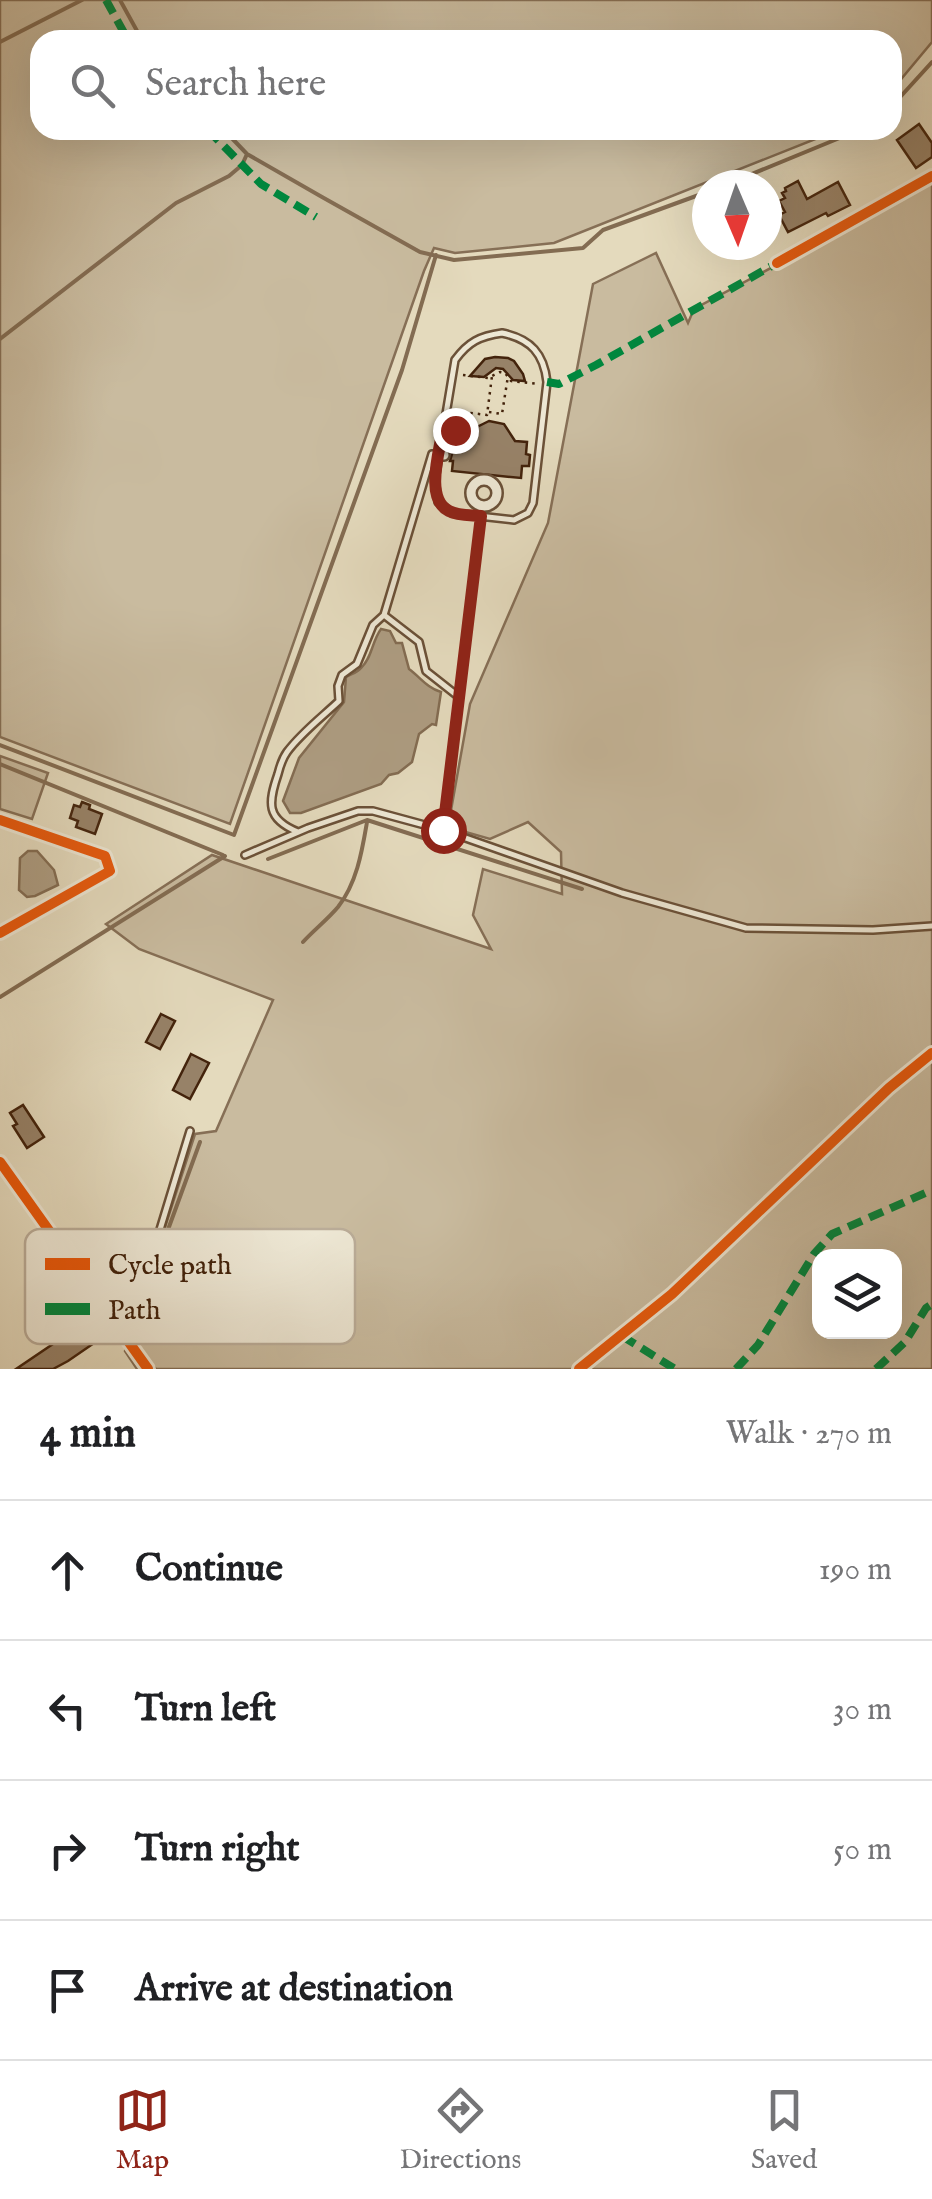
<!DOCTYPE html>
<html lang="en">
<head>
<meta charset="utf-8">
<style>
  :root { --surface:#fff; --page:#f2f2f2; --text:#202124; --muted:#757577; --line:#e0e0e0; --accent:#8f2418 }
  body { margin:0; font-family:"IM FELL English",serif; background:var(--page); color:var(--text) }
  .controls { position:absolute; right:30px; bottom:30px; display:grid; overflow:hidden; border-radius:20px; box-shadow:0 10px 40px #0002 }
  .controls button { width:90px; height:90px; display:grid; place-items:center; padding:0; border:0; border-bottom:2px solid var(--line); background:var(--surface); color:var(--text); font:50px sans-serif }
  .compass { position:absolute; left:692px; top:170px; width:90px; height:90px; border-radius:50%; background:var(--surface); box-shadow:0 10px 40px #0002; rotate:178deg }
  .stop { position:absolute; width:30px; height:30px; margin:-22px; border:8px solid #8f2418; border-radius:50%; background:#fff }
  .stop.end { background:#8f2418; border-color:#fff; box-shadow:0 2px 10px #0008 }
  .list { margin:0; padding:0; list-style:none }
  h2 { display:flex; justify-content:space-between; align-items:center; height:130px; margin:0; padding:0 40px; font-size:42px }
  h2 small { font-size:32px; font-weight:400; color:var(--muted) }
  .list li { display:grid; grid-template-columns:65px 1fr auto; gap:30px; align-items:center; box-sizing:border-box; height:140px; padding:0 40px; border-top:2px solid var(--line) }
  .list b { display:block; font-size:38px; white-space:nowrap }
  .list em { font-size:32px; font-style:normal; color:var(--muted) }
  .icon { flex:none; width:55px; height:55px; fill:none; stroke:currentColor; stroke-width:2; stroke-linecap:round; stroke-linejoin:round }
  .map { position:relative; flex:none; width:932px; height:1369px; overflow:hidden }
  .search { position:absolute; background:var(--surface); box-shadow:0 10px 40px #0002; left:30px; right:30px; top:30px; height:110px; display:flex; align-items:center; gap:25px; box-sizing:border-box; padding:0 35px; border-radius:30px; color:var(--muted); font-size:38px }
  .sheet { height:690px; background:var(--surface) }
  nav { display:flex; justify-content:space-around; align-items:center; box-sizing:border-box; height:140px; border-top:2px solid var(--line); background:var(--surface); font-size:28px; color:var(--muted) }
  nav a { display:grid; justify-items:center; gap:5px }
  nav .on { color:var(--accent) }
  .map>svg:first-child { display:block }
  .green { fill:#c9bb9f; stroke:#866f56; stroke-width:2.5; fill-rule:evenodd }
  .water { fill:#ad9c81; stroke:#836c52; stroke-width:2.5 }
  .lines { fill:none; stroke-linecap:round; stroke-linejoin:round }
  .stream { stroke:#836c52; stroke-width:4 }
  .building { fill:#978268; stroke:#43230c; stroke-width:2.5 }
  .service-casing { stroke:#6b5138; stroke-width:10 }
  .minor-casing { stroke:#6b5138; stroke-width:14 }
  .path { stroke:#43230c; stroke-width:2.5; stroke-dasharray:2.5 5; stroke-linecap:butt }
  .service { stroke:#ede7d4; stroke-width:5 }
  .minor { stroke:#ede7d4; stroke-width:9 }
  .quiet { stroke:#00873e; stroke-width:8; stroke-dasharray:15 8; stroke-linecap:butt }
  .cycleway-casing { stroke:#ede7d4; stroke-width:16 }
  .cycleway { stroke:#e8590c; stroke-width:10 }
  .route { stroke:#8f2418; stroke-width:12 }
  .key { fill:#ede7d4; stroke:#baac98; stroke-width:2.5 }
  .key-label { font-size:28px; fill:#43230c }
</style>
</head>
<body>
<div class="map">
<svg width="932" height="1369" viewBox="0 0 932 1369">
  <rect width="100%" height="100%" fill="#e4dabd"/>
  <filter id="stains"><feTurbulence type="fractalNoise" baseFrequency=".002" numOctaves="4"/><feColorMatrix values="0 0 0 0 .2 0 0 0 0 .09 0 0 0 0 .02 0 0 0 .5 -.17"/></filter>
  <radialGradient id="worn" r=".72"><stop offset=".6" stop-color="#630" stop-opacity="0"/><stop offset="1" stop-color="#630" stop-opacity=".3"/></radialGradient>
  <path class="green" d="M 0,0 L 932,0 L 932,42 L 892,90 L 892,40 L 40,40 L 40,130 L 838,130 L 554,243 L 455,253 L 434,248 L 424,271 L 230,824 L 0,737 Z
    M 932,182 L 932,1369 L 137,1369 L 125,1351 L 195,1134 L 216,1131 L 273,1000 L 139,949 L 106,924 L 212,855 L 491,949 L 473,915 L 483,869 L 562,894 L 561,852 L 528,822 L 490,839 L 448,827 L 470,704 L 548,523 L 593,284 L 656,253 L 688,323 L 694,309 ZM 820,1256 L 894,1256 L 894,1332 L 820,1332 Z
    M 0,756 L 48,773 L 32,819 L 0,809 Z"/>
  <path class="water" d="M 381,629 L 390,631 L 396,643 L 402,643 L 409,669 C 420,677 427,688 441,692 L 436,725 L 432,724 L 419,734 L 412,762 L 398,773 L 389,775 L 381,784 L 301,813 L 290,813 L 283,801 L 299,758 L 344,702 L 346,677 C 351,674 357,673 361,668 C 372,658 372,641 381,629 Z
    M 28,851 L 37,851 L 54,870 L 58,885 L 35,896 L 27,897 L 19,890 L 20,858 Z"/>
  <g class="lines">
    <path class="stream" d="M 120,0 L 142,40
      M 0,42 L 82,0
      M 892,106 L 932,62
      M 224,130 L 247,154 L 322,197 L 420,252 L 454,260 L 583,248 L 603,230 L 707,192
      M 725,185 L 859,130
      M 0,339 L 176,203 L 229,176 L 242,165 L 247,154
      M 0,745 L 234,835 L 402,370 L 436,255
      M 0,764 L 223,855
      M 268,859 L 367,820 L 582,889
      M 303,942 C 314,930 328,919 338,907 C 357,883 362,851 367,822
      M 0,997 L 225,856
      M 136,1347 L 137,1336 L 154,1268 L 200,1142
      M 145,1358 L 155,1369"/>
  </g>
  <path class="building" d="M 919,124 L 932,143 L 932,157 L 916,168 L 897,140 Z
    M 798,181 L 807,199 L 838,182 L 850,205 L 828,216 L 826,213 L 788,232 L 779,215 L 785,212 L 779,201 L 785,198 L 782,193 L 786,191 L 785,188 Z
    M 495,357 L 508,358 L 514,361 L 523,374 L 525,381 L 513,380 L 503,369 L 496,368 L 484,377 L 470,376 L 485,359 Z
    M 489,421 L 504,424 L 515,441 L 527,442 L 526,454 L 530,455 L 529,466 L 522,466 L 521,478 L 452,471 L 453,461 L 450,461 L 452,454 L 447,446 L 454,447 L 455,438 Z
    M 82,802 L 90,805 L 89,809 L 102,814 L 95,834 L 76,827 L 78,821 L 70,818 L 74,805 L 80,807 Z
    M 161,1014 L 175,1021 L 160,1049 L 146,1042 Z
    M 191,1054 L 209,1063 L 190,1099 L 173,1090 Z
    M 23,1105 L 44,1137 L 27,1148 L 13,1126 L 17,1124 L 10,1113 Z
    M 87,1321 L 100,1339 L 68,1361 L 53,1369 L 16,1369 Z"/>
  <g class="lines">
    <g class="service-casing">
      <path id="service" d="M 502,333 C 531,339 544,354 547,382 L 533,503 L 528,513 L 514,520 L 452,513 L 438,502 L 435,480 L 455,360 C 468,342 480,336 502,333 Z
        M 439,455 L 432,454 L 384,615 L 419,642 L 426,671 L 459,697
        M 443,830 L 481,517
        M 298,832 C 266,819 268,803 278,774 C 280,766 282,759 287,752 C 301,733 322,717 339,701 L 338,686 L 342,675 L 357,664 L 373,625 L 384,615
        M 245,855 L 308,828 L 358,811 L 373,811 L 443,830 L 622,893 L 746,928 L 873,930 L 932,926
        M 127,1338 L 190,1131"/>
    </g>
    <g class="minor-casing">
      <path id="minor" d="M 777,263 L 932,176
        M 443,428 L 455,430
        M 439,455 L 444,455
        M471 493a13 13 0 1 1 26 0a13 13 0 1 1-26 0Z
        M 0,820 L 105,856 L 110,871 L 0,933
        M 0,1162 L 148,1369
        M 579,1369 L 672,1294 L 889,1088 L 932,1053"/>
    </g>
    <path class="path" d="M 463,375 L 488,378 L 500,372 L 505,373 L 511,381 L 539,384
      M 489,412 L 502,414 L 508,376
      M 456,415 L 463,412 L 487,415 L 492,376"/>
    <use href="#service" class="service"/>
    <use href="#minor" class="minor"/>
    <path class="quiet" d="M 106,0 L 128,40
      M 208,130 L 261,184 L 316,217
      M 547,382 L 559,384 L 596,365 L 784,259
      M 622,1336 L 675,1369
      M 736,1369 L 758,1345 L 814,1254 L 832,1234 L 932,1190
      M 876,1369 L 905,1342 L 926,1308 L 932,1304"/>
    <g class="cycleway-casing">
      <path id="cycleway" d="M 777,263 L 932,176
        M 0,820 L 105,856 L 110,871 L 0,933
        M 0,1162 L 148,1369
        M 579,1369 L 672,1294 L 889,1088 L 932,1053"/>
    </g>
    <use href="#cycleway" class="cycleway"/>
  </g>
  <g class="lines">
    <path class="route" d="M 443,830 L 481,516 C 471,515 458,516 449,511 C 424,499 440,450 443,428 L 455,430"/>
  </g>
  <rect x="25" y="1229" width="330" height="115" rx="15" class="key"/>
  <rect x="45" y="1258" width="45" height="12" fill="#e8590c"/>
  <rect x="45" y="1303" width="45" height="12" fill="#00873e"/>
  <g class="key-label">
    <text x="108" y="1274">Cycle path</text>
    <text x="108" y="1319">Path</text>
  </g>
  <rect width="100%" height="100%" filter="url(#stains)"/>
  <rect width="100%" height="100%" fill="url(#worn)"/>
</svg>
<div class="controls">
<button><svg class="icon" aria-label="layers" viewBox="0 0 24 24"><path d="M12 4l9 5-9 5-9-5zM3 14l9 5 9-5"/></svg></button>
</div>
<svg class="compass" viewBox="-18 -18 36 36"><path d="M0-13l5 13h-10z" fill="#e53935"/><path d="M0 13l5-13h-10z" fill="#757577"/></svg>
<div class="stop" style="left:443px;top:830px"></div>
<div class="stop end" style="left:455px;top:430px"></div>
<div class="search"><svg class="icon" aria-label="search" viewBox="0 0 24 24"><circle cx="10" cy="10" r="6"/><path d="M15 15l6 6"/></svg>Search here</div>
</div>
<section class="sheet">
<h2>4 min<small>Walk · 270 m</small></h2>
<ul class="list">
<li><svg class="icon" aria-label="ahead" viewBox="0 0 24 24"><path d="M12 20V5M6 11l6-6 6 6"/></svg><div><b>Continue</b></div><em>190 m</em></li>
<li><svg class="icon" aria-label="left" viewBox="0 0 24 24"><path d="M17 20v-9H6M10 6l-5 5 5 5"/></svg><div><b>Turn left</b></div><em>30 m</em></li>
<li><svg class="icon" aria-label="right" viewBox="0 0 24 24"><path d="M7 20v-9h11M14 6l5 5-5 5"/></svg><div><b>Turn right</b></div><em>50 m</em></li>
<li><svg class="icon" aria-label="arrive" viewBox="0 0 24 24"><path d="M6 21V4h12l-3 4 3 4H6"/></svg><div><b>Arrive at destination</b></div></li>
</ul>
</section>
<nav>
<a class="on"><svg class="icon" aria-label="map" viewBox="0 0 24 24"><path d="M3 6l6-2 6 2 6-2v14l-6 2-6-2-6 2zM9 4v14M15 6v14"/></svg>Map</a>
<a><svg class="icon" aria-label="directions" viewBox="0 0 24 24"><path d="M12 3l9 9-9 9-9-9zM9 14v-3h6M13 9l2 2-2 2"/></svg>Directions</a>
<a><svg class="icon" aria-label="saved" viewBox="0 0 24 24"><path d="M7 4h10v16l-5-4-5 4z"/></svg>Saved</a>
</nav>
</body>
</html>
